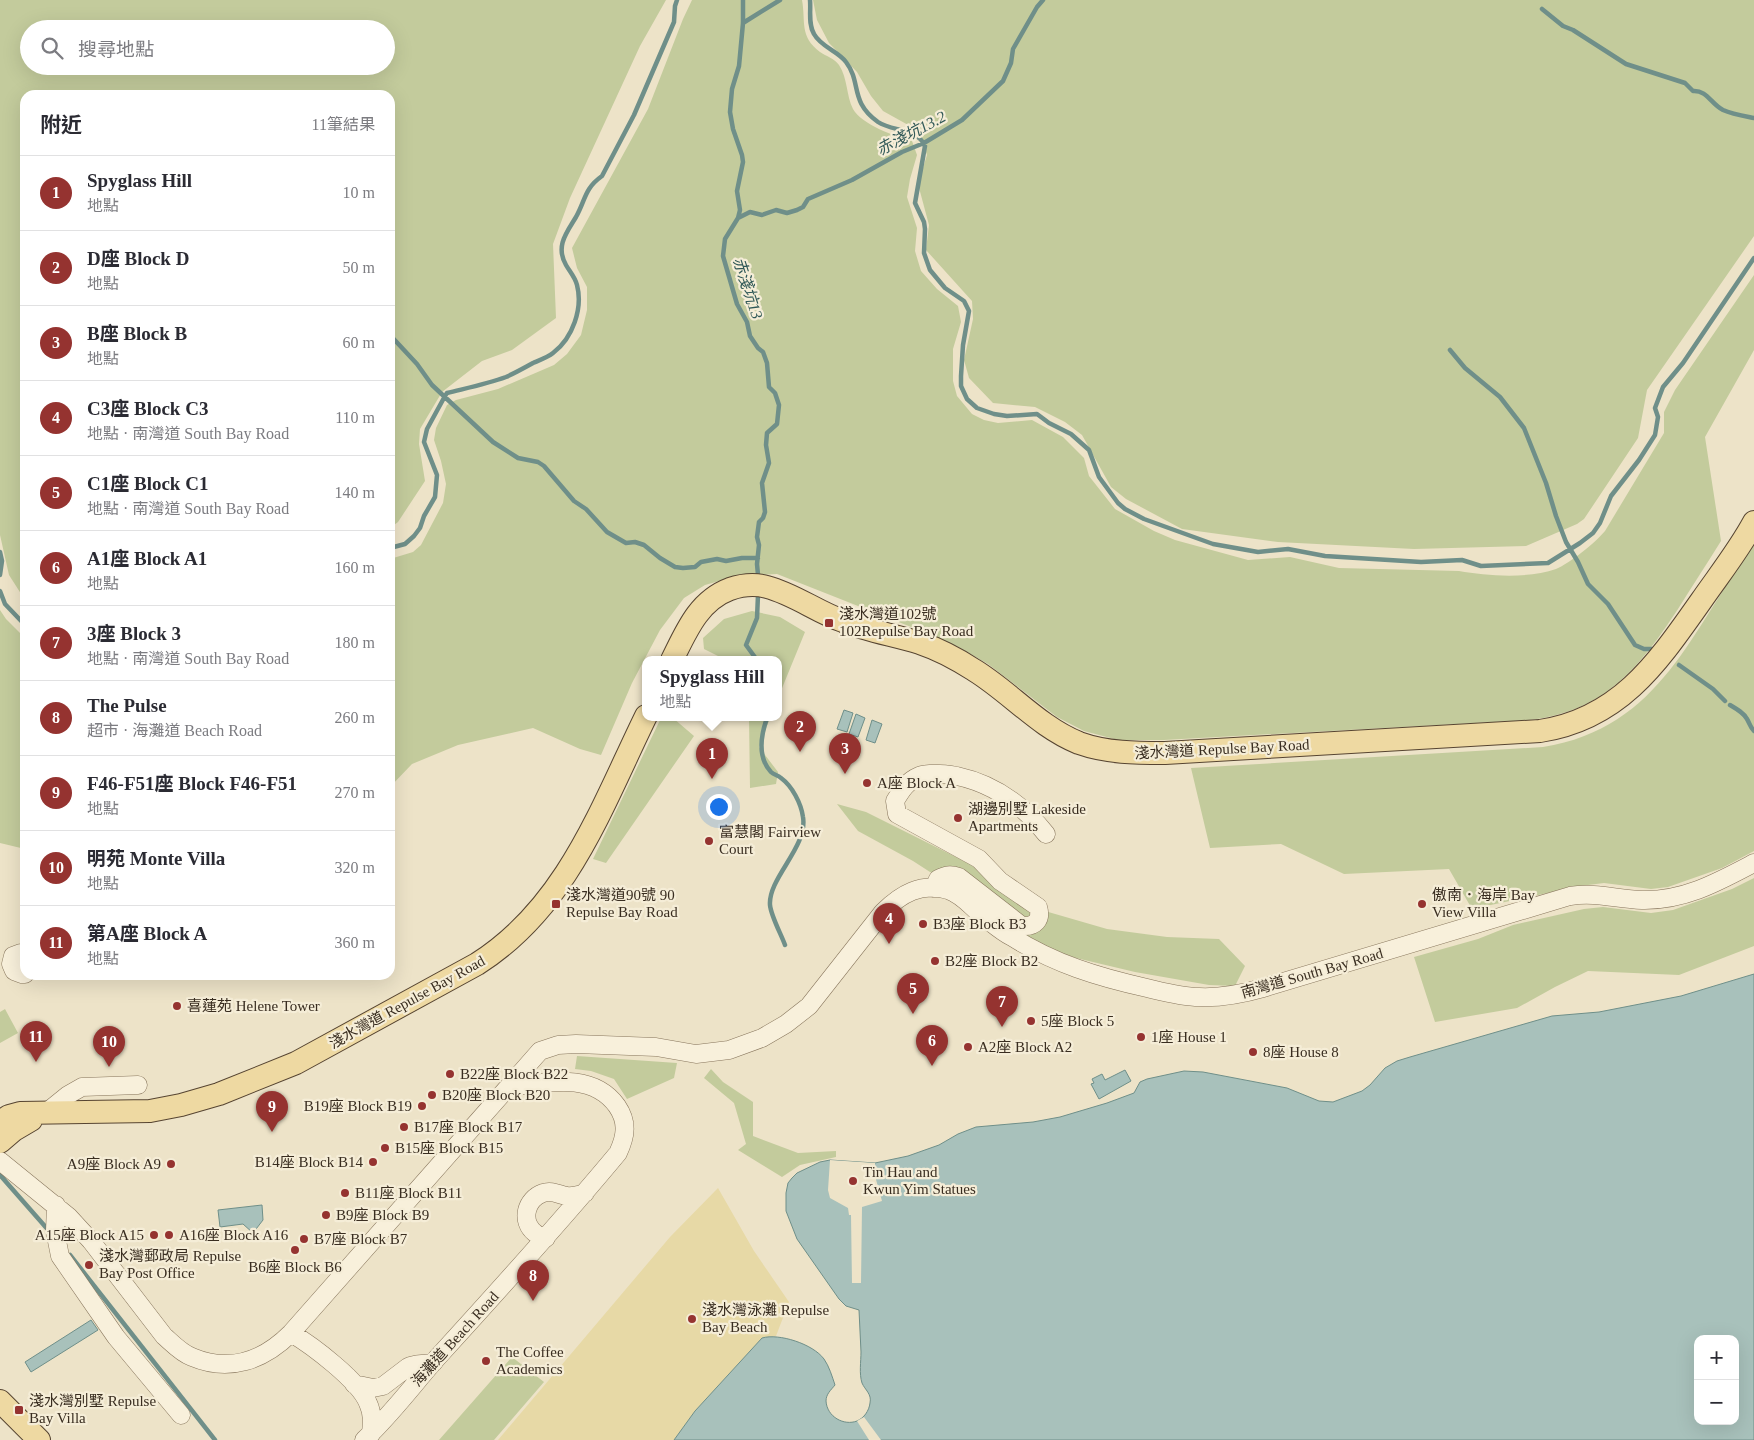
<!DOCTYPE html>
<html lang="zh-TW">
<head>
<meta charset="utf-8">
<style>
  :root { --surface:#fff; --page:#f2f2f3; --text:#2b2b33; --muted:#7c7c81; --line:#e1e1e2; --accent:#953330 }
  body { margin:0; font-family:"Times New Roman","Noto Sans TC",serif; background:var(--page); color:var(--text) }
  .controls { position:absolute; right:15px; bottom:15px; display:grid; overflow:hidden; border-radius:10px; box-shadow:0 5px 20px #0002 }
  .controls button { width:45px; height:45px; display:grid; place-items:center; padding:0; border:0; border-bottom:1px solid var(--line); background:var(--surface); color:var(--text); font:25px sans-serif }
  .you { position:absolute; left:718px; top:806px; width:18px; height:18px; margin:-12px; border:4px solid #fff; border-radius:50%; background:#1a73e8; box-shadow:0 0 0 8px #1a73e833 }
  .badge { display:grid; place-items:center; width:32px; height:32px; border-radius:50%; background:var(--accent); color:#fff; font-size:16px; font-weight:700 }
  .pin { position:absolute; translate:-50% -41px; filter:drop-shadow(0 1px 2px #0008) }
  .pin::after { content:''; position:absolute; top:26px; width:18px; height:15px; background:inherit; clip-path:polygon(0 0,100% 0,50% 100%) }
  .popup { position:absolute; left:642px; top:656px; width:140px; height:65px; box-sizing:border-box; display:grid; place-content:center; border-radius:10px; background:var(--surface); filter:drop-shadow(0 1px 4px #0005); font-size:16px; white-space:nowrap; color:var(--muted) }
  .popup b { font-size:19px; color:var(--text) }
  .popup::after { content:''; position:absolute; left:50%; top:100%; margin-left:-10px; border:10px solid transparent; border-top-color:var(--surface) }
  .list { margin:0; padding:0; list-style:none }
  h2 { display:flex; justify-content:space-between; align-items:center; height:65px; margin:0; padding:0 20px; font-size:21px }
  h2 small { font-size:16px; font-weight:400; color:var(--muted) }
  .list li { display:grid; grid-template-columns:32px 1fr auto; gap:15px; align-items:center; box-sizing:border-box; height:75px; padding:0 20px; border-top:1px solid var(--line) }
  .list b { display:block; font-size:19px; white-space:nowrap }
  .list p { margin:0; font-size:16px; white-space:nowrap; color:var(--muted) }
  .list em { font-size:16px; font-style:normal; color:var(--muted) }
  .icon { flex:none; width:28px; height:28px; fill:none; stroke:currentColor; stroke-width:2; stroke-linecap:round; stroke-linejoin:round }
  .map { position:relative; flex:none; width:1754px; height:1440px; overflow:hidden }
  .search { position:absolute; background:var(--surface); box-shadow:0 5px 20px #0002; left:20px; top:20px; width:375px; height:55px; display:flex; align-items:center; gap:12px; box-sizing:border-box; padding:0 18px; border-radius:28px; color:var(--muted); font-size:19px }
  .panel { position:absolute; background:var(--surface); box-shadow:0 5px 20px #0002; left:20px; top:90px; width:375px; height:890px; border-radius:15px }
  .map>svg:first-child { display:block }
  .green { fill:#c3cb9c; fill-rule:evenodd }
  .sand { fill:#e7d9a6 }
  .water { fill:#a8c1bb; stroke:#6f8f89; fill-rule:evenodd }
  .pier { fill:#ede3c8 }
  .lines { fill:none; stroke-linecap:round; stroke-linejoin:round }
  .stream { stroke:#6f8f89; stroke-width:4.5 }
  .minor-casing { stroke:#88765d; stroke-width:19 }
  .major-casing { stroke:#564431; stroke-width:24 }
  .minor { stroke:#f8f0db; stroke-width:18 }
  .major { stroke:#eed9a2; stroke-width:22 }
  .poi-dot { fill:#953330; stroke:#f5edd7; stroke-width:2 }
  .labels { text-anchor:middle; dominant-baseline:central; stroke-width:4.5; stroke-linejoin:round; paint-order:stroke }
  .poi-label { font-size:15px; fill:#392d20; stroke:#f5edd7; text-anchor:start }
  .street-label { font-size:15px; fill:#392d20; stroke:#f5edd7 }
  .water-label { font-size:16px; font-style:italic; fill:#305857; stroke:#f5edd7 }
</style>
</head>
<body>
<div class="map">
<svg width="1754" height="1440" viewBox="0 0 1754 1440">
  <rect width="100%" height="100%" fill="#ede3c8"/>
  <path class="green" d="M 0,0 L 666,0 L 640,46 L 570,198 L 553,244 L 556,318 L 512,350 L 482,361 L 442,392 L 420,429 L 419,444 L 425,481 L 398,522 L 390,528 L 390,95 L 25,95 L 25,600 L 9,575 L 0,535 ZM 29,29 L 386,29 L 386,66 L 29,66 Z
    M 692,0 L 802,0 C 806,22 799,36 820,52 C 826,56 835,59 839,65 C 848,79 846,95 853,109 C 861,124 896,137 912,141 L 917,155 L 910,179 L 907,197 L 917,228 L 915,251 L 921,271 L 937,289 L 958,306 L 961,322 L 953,349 L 953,381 L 957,396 L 972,414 L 984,420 L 998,423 L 1032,420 L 1063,437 L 1084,458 L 1089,476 L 1115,509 L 1154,531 L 1175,540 L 1248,560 L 1290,557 L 1339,568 L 1459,571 C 1487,576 1528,579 1556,569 C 1570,563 1595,543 1605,531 L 1664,433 L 1664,412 L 1675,390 L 1754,275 L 1754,350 L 1705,437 L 1721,541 C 1707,564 1692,586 1678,609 C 1639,668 1605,711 1530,720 L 1164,740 L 1118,740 L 1084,731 L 1057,717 L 988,664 L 960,648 L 934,636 L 777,574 L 737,576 L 705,585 L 684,598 L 660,630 L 632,683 L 601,755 L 580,749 L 533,728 L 458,745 L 412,764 L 390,787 L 390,559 L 413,552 L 421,545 L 443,503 L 446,484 L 441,461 L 434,440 L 436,428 L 447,405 L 456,400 L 498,389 L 554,365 L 567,354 L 581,335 L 587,310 L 587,287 L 577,268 L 572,248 L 648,109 L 683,19 Z
    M 813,0 L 1754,0 L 1754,236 L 1647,390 L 1638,438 L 1584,519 L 1577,524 L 1526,546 L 1414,549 L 1278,542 L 1182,529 L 1126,499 L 1111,487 L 1082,435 L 1065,422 L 1035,407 L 993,403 L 969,378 L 964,360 L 973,319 L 972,301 L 926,250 L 929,225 L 918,184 L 927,155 L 919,131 L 883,111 L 871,96 L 857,72 L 829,43 L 817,20 Z
    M 1754,545 L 1754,851 L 1722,868 L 1668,887 L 1651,889 L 1604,883 L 1580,886 L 1472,909 L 1449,869 L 1344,874 L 1281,844 L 1210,848 L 1191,768 L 1543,747 C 1662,728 1691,629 1754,545 Z
    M 0,610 L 6,619 L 25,638 L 25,849 L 0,843 Z
    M 752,611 L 780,617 L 805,632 L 778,698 L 778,660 L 726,660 L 704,649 L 703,638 L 724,619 Z
    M 661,718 L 673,718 L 694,736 L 606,863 L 593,859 Z
    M 749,718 L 770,718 L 759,747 L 778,772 L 776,784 L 750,788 Z
    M 837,804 L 866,812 L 968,863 L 1038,909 L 1107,929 L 1167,937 L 1219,939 L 1245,966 L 1235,986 L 1209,985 L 1135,972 L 1076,958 L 1015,936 L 961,892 L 913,861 L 858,831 Z
    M 1754,878 L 1754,946 L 1679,975 L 1588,971 L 1555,987 L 1517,1008 L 1435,1022 L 1414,957 L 1478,939 L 1513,925 L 1584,909 L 1603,907 L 1651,913 L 1673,910 L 1732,889 Z
    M 5,1009 L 18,1033 L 0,1043 L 0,1012 Z
    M 577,1056 L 677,1063 L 674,1078 L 627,1099 L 614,1079 L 591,1071 L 575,1069 Z
    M 711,1069 L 723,1082 L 753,1102 L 753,1136 L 798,1153 L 836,1151 L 836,1157 L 800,1165 L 782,1177 L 738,1150 L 746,1144 L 734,1103 L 704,1078 Z
    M 512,1357 L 544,1382 L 494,1440 L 439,1440 Z"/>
  <path class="sand" d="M 718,1188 L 754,1251 L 789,1302 L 776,1336 L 762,1338 L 695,1411 L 674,1440 L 498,1440 L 670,1237 Z"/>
  <path class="water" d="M 844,710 L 853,713 L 847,732 L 837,729 Z
    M 856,714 L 865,718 L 858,737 L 849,734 Z
    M 872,720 L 882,724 L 875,743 L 866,740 Z
    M 1754,974 L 1754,1440 L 674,1440 L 695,1411 L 762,1338 C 779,1333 813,1344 824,1359 C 829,1366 832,1376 835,1385 C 831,1390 826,1394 826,1401 C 827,1417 844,1426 857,1421 C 864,1418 869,1411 870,1403 C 872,1394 865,1390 862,1383 C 859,1374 861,1361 861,1352 C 860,1338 860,1324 859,1310 L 846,1306 L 839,1299 L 797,1239 L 786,1211 L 786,1193 L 788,1183 L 792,1178 L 797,1173 L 820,1162 L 830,1160 L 875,1163 L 908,1156 L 939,1145 L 958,1134 L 976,1127 L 1033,1122 L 1060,1117 L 1107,1103 L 1134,1093 L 1140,1082 L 1147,1079 L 1184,1071 L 1203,1072 L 1287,1088 L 1319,1101 L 1333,1102 L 1362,1091 L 1370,1085 L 1385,1068 L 1397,1061 L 1410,1057 L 1552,1016 L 1599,1012 L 1681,996 ZM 1698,1339 L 1735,1339 L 1735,1421 L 1698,1421 Z
    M 1125,1070 L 1131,1081 L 1099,1099 L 1091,1084 L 1094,1083 L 1092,1079 L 1102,1074 L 1105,1080 Z
    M 262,1205 L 263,1220 L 253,1233 L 243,1224 L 220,1227 L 218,1210 Z
    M 91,1320 L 98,1330 L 31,1372 L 25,1362 Z"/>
  <path class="pier" d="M 830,1160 L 875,1163 L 875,1176 L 882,1201 L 862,1207 L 861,1283 L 852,1283 L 851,1215 L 849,1215 L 848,1208 L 830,1198 L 828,1190 Z
    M 864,1417 L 881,1440 L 869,1440 L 857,1421 Z"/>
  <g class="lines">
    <path class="stream" d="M 743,0 L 743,23 L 739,66 L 732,89 L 730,112 L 733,129 L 742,155 L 743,162 L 737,191 L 740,210 L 738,218 L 725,239 L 723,256 L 737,304 L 747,322 L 750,336 L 758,348 L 763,352 L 767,363 L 769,387 L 775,393 L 779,405 L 777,424 L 767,433 L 766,445 L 769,463 L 762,483 L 765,512 L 763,518 L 759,522 L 757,537 L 759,545 L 757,564 L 758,575
      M 810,0 C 811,11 808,24 814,34 C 821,47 838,51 846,62 C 862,83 849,101 878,122 C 893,132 916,127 925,146 L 915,203 L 924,222 L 925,229 L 924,253 L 930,270 L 945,288 L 964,301 L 969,311 L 963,345 L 961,376 L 961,386 L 967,399 L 977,408 L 994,414 L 1007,416 L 1037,414 L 1049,423 L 1071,434 L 1089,450 L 1099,477 L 1118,503 L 1125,509 L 1144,519 L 1213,544 L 1258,552 L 1288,549 L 1325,556 L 1421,562 L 1462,560 L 1481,566 L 1548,563 L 1580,543 L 1593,533 L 1600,523 L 1611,496 L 1639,460 L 1655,435 L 1658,417 L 1655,408 L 1663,387 L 1683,363 L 1754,258
      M 1542,9 L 1563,26 L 1573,30 L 1626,64 L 1685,83 L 1693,91 C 1707,90 1711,104 1723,110 C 1732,114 1744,116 1754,118
      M 743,23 L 780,0
      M 738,218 L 750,212 L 762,215 L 776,210 L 787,213 L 797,210 L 803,207 L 808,199 L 852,180 L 902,152 L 924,143 L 962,120 L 1003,81 L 1011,63 L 1013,49 L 1037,7 L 1043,0
      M 390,335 L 417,364 L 432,385 L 493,442 L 518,458 L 538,462 L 544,466 L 574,501 L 586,509 L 607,532 L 626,543 L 635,542 L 644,545 L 660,558 L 675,567 L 683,568 L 695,567 L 701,562 L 717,559 L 726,561 L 742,558 L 758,558
      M 1450,350 L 1465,368 L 1500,397 L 1524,428 L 1546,483 L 1556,516 L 1566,542 L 1578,562 L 1588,584 L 1608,604 L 1635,645 L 1644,649 L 1655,649
      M 390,548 L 405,544 L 414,536 L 420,528 L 424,516 L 435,497 L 437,475 L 424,442 L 427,429 L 445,396 L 447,393 C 467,388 487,384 506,377 C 515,373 524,368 533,363 C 540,360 548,357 553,353 C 573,338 583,308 577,285 C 575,277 570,272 566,265 C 555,246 567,232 576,217 C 586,199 584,189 602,176 L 634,115 L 674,22 L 675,6 L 677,0
      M 0,552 L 2,561 L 0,575
      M 0,591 L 5,604 L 25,625
      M 757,660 L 746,645 L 757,618 L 758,595
      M 1679,665 L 1713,689 L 1725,701
      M 1730,705 C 1737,709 1744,713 1747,719 C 1750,724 1750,727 1754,731
      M 767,718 C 761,735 757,757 771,772 C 774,775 778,775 781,778 C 792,786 801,803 803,817 C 808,847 768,878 770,905 C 771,916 781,934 785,945
      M 0,1175 L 50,1232
      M 70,1255 L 215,1440"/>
    <g class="minor-casing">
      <path id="minor" d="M 934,888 L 938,879 C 946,875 950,874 959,877 L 1022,926 C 1035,927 1042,920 1038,907 L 1000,881 L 979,859 L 897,814 L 895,801 C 901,791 907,781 919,776 C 930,772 945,774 957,776 C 994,784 1023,805 1046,834
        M 25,954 L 21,953 L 13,956 L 11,964 L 14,971 L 22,974 L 25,974
        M 47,1112 L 68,1095 L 82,1087 L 138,1085
        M 0,1161 L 69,1217 L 91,1241 L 164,1336 C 172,1343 181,1353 192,1357 C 230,1373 264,1360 291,1333 L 540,1051 L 558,1045 L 576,1044 L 656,1047 L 696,1054 L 729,1050 L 762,1038 L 786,1024 L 809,1006 L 883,912 C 901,894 921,882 948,890 C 963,895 972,908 984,917 C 993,924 1002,932 1012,937 C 1055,964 1098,977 1147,988 C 1164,992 1182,997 1199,997 C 1221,998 1242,994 1263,988 L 1570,896 C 1596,892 1616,899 1642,900 C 1684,901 1718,882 1754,863
        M 56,1205 L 55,1231 L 60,1256 L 116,1337 L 181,1415
        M 546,1238 C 543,1237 538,1236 535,1233 C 520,1221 526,1199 543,1193 C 551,1190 558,1194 566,1196 C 573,1197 579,1195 585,1193
        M 291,1333 C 313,1346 359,1381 368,1403 C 373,1414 372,1423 371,1434
        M 354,1384 L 373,1388 L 383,1386 L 408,1367 C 416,1363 425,1365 434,1362
        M 364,1440 C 391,1415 413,1385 437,1358 C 499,1290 560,1223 618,1153 C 626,1136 628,1122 617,1106 C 592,1071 546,1083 510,1087"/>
    </g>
    <g class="major-casing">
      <path id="major" d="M 672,660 C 686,632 698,601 730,589 C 742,585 756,584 767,587 C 794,594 817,612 843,621 C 868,631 894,635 920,643 C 938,649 957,659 974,670 C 1010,692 1039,727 1079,743 C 1107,753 1136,753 1165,753 L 1540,731 C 1620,719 1658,662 1701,601 C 1719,575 1739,550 1754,522
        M 0,1122 L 9,1116 L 20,1113 L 150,1111 L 181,1105 L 219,1094 L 296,1063 L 477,964 C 567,907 601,808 646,716
        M 0,1142 L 14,1130 L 31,1120
        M 0,1401 L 39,1440"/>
    </g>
    <use href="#minor" class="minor"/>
    <use href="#major" class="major"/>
  </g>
  <g class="poi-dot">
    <rect x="824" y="618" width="10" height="10" rx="2.5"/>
    <circle cx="867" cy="783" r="5"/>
    <circle cx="958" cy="818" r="5"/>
    <circle cx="709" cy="841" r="5"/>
    <rect x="551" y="899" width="10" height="10" rx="2.5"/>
    <circle cx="1422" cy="904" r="5"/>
    <circle cx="923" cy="924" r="5"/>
    <circle cx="935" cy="961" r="5"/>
    <circle cx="177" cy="1006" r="5"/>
    <circle cx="1031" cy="1021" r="5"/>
    <circle cx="1141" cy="1037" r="5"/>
    <circle cx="968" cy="1047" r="5"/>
    <circle cx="1253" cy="1052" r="5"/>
    <circle cx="450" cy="1074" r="5"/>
    <circle cx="432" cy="1095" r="5"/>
    <circle cx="422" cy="1106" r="5"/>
    <circle cx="404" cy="1127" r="5"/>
    <circle cx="385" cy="1148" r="5"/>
    <circle cx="373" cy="1162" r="5"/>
    <circle cx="171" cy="1164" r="5"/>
    <circle cx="853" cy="1181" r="5"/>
    <circle cx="345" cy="1193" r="5"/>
    <circle cx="326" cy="1215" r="5"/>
    <circle cx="154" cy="1235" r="5"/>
    <circle cx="169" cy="1235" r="5"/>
    <circle cx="304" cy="1239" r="5"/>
    <circle cx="295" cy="1250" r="5"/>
    <circle cx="89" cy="1265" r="5"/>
    <circle cx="692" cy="1319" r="5"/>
    <circle cx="486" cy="1361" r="5"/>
    <rect x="14" y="1405" width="10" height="10" rx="2.5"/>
  </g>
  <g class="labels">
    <g class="poi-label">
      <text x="839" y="614">淺水灣道102號<tspan x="839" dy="17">102Repulse Bay Road</tspan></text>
      <text x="877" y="783">A座 Block A</text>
      <text x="968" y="809">湖邊別墅 Lakeside<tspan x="968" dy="17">Apartments</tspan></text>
      <text x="719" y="832">富慧閣 Fairview<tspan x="719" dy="17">Court</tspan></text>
      <text x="566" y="895">淺水灣道90號 90<tspan x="566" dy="17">Repulse Bay Road</tspan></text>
      <text x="1432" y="895">傲南．海岸 Bay<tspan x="1432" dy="17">View Villa</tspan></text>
      <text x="933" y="924">B3座 Block B3</text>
      <text x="945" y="961">B2座 Block B2</text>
      <text x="187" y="1006">喜蓮苑 Helene Tower</text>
      <text x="1041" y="1021">5座 Block 5</text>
      <text x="1151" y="1037">1座 House 1</text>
      <text x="978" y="1047">A2座 Block A2</text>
      <text x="1263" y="1052">8座 House 8</text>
      <text x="460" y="1074">B22座 Block B22</text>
      <text x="442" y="1095">B20座 Block B20</text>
      <text x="412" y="1106" text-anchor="end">B19座 Block B19</text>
      <text x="414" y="1127">B17座 Block B17</text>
      <text x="395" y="1148">B15座 Block B15</text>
      <text x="363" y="1162" text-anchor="end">B14座 Block B14</text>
      <text x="161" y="1164" text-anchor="end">A9座 Block A9</text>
      <text x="863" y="1172">Tin Hau and<tspan x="863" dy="17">Kwun Yim Statues</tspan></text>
      <text x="355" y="1193">B11座 Block B11</text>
      <text x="336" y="1215">B9座 Block B9</text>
      <text x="144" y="1235" text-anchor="end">A15座 Block A15</text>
      <text x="179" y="1235">A16座 Block A16</text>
      <text x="314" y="1239">B7座 Block B7</text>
      <text x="99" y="1256">淺水灣郵政局 Repulse<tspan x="99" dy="17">Bay Post Office</tspan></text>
      <text x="295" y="1267" text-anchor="middle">B6座 Block B6</text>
      <text x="702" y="1310">淺水灣泳灘 Repulse<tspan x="702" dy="17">Bay Beach</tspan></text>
      <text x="496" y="1352">The Coffee<tspan x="496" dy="17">Academics</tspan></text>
      <text x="29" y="1401">淺水灣別墅 Repulse<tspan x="29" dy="17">Bay Villa</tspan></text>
    </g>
    <g class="street-label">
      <text transform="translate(1222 749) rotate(-3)">淺水灣道 Repulse Bay Road</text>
      <text transform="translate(1312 973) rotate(-16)">南灣道 South Bay Road</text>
      <text transform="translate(407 1002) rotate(-29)">淺水灣道 Repulse Bay Road</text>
      <text transform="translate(455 1339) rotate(-48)">海灘道 Beach Road</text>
    </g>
    <g class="water-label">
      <text transform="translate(911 133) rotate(-28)">赤淺坑13.2</text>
      <text transform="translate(748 288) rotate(72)">赤淺坑13</text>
    </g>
  </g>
</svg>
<div class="controls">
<button>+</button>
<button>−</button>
</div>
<div class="you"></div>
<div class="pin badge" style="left:712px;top:779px">1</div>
<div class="popup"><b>Spyglass Hill</b>地點</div>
<div class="pin badge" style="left:800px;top:752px">2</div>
<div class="pin badge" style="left:845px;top:774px">3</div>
<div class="pin badge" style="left:889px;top:944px">4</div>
<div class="pin badge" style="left:913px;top:1014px">5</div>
<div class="pin badge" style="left:932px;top:1066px">6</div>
<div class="pin badge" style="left:1002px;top:1027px">7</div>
<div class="pin badge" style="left:533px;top:1301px">8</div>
<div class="pin badge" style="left:272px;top:1132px">9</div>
<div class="pin badge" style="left:109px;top:1067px">10</div>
<div class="pin badge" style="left:36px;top:1062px">11</div>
<div class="search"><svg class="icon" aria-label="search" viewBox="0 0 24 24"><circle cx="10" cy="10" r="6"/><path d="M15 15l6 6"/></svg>搜尋地點</div>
<section class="panel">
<h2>附近<small>11筆結果</small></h2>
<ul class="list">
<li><span class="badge">1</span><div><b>Spyglass Hill</b><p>地點</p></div><em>10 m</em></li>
<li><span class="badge">2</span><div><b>D座 Block D</b><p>地點</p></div><em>50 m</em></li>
<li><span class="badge">3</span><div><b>B座 Block B</b><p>地點</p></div><em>60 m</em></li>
<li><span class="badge">4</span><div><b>C3座 Block C3</b><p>地點 · 南灣道 South Bay Road</p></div><em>110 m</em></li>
<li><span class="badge">5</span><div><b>C1座 Block C1</b><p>地點 · 南灣道 South Bay Road</p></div><em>140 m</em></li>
<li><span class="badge">6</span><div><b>A1座 Block A1</b><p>地點</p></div><em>160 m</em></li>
<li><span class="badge">7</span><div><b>3座 Block 3</b><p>地點 · 南灣道 South Bay Road</p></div><em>180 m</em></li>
<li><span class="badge">8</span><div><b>The Pulse</b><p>超市 · 海灘道 Beach Road</p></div><em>260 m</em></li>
<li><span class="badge">9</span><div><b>F46-F51座 Block F46-F51</b><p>地點</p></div><em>270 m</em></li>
<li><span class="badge">10</span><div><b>明苑 Monte Villa</b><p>地點</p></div><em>320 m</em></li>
<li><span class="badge">11</span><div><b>第A座 Block A</b><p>地點</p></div><em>360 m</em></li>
</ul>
</section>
</div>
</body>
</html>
